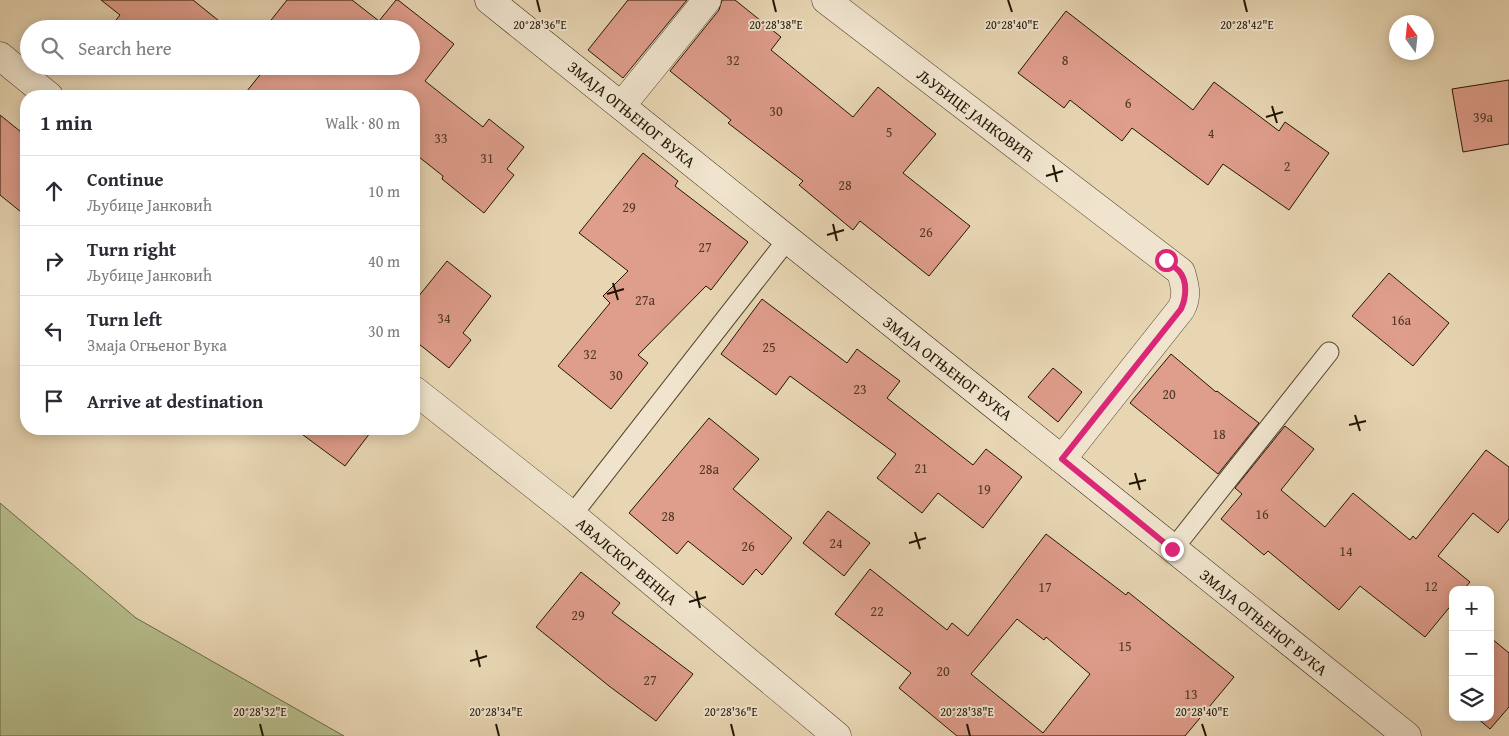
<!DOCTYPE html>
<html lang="en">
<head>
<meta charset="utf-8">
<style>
  :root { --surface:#fff; --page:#f7f7f7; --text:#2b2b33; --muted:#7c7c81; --line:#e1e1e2 }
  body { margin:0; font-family:"Gentium Book Plus",serif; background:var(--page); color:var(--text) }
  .controls { position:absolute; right:15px; bottom:15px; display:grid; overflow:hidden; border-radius:10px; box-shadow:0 2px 12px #0003 }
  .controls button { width:45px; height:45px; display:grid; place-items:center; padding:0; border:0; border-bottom:1px solid var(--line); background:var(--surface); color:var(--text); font:25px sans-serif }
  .compass { position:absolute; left:1389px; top:15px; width:45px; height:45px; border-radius:50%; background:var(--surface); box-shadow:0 2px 12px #0003; rotate:345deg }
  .stop { position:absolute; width:15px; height:15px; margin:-11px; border:4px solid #db2777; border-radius:50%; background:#fff }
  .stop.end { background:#db2777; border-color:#fff; box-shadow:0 1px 5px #0008 }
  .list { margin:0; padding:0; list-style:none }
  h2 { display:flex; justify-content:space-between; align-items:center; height:65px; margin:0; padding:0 20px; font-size:21px }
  h2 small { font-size:16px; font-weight:400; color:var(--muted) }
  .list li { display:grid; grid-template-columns:32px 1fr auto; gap:15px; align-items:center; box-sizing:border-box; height:70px; padding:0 20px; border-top:1px solid var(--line) }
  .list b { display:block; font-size:19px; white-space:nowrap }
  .list p { margin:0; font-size:16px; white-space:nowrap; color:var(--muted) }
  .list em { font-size:16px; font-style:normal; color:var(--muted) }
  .icon { flex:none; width:28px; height:28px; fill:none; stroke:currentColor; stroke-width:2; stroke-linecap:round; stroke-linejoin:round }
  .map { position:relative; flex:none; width:1509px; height:736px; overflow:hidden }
  .search { position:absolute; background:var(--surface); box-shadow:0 2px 12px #0003; left:20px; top:20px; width:400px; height:55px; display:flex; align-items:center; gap:12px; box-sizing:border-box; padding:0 18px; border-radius:28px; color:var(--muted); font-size:19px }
  .panel { position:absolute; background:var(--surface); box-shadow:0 2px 12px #0003; left:20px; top:90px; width:400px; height:345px; border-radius:20px }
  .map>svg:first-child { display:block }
  .green { fill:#b6bd8c; stroke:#6c6948 }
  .building { fill:#df9d8b; stroke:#211505; fill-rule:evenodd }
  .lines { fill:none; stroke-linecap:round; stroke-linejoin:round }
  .lane-casing { stroke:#534530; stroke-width:21 }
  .street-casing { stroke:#534530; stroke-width:29 }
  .secondary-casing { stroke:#211505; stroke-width:29 }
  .lane { stroke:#f0e4ce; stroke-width:19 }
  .street { stroke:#f0e4ce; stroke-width:28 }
  .secondary { stroke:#f0e4ce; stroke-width:28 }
  .route { stroke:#db2777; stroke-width:6 }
  .ticks { fill:none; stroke:#211505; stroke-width:2 }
  .labels { text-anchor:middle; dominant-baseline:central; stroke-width:4; stroke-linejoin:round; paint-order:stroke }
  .number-label { font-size:14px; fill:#503726 }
  .street-label { font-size:16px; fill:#211505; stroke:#f0e4ce }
  .ticks-label { font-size:12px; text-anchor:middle; fill:#211505; stroke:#f0e4ce; stroke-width:4; stroke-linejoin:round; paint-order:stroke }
</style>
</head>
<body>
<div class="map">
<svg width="1509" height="736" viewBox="0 0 1509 736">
  <rect width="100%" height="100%" fill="#e8d6b3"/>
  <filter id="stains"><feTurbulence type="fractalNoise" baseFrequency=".004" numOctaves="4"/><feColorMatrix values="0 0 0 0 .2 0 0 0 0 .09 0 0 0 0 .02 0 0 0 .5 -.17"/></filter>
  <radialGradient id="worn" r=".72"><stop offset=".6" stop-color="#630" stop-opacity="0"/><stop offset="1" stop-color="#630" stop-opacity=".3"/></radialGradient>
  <path class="green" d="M 0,503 L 136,618 L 344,736 L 0,736 Z"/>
  <path class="building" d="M 101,0 L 193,0 L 229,29 L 109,29 L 120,15 Z
    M 287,0 L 352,0 L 379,21 L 396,0 L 398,0 L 454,44 L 425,81 L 483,127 L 489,119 L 524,147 L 507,169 L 514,175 L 484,213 L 442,179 L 443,176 L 414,153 L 414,96 L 243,96 L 267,66 L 411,66 L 411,29 L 264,29 Z
    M 628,0 L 687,0 L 623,78 L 588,50 Z
    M 722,0 L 735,0 L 781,37 L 771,50 L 853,117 L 878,87 L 936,134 L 903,173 L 970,226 L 929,276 L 860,221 L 853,230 L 799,185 L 803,181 L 728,123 L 731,120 L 670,71 L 719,10 Z
    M 1066,11 L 1193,110 L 1214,82 L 1279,131 L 1285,122 L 1329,153 L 1289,210 L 1223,164 L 1208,185 L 1132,128 L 1122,141 L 1070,100 L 1064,108 L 1018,73 Z
    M 1509,80 L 1509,144 L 1463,152 L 1452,89 Z
    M 0,115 L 26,136 L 26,216 L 0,195 Z
    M 643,153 L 678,181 L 675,186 L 748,242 L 711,290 L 706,286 L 638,355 L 648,363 L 611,409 L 558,366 L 610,303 L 603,296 L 628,271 L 579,233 Z
    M 447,261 L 491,296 L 463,333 L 471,340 L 449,368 L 414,340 L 414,302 Z
    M 1389,273 L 1449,323 L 1413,366 L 1352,316 Z
    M 762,299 L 847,363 L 857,349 L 900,381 L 887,398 L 973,465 L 986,449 L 1022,477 L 983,528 L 938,493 L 922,513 L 877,478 L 896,454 L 790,376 L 776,395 L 721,354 Z
    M 1171,354 L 1216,392 L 1217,391 L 1259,423 L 1218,474 L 1130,403 Z
    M 1053,368 L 1082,392 L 1058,422 L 1028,397 Z
    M 709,418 L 759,459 L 733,489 L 792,538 L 762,575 L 756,569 L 743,585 L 688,541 L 677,554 L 629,513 Z
    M 1285,426 L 1314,449 L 1281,490 L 1325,527 L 1353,493 L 1410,540 L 1413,536 L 1416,539 L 1486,450 L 1509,467 L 1509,519 L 1498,533 L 1473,513 L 1438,556 L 1470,582 L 1463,590 L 1453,590 L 1453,603 L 1425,637 L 1360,586 L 1339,610 L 1268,551 L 1264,555 L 1221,519 L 1242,494 L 1235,488 Z
    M 295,429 L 373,429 L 345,466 Z
    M 828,511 L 870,543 L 844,576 L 803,543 Z
    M 1046,534 L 1126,595 L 1128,592 L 1234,677 L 1185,736 L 957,736 L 899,688 L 911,673 L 835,614 L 870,569 L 947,630 L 952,623 L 968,636 ZM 1017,619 L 1044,640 L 1046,637 L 1090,674 L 1043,733 L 971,674 Z
    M 581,572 L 620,603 L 612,613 L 693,674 L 656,721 L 609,686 L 536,627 Z
    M 1491,638 L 1509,653 L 1509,707 L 1490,729 L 1476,717 L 1490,717 Z"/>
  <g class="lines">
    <g class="lane-casing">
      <path id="lane" d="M 572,515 L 787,240
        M 1173,549 L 1329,352"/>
    </g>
    <g class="street-casing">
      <path id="street" d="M 826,0 L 1181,272 C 1185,286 1188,296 1181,309 L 1062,459
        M 0,56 L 49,96
        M 622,105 L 707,0
        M 414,390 L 572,515 L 837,736"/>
    </g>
    <g class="secondary-casing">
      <path id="secondary" d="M 489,0 L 1407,736"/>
    </g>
    <use href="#lane" class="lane"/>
    <use href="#street" class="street"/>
    <use href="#secondary" class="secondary"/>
  </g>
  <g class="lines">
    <path class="route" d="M 1166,260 C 1170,264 1175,267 1179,271 C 1188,281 1186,298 1181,309 L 1062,459 L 1172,549"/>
  </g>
  <path class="ticks" d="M 537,0 L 540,12M 773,0 L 776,12M 1008,0 L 1012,12M 1244,0 L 1247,12M 1272,106 L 1277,123M 1266,117 L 1283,112M 1053,165 L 1057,182M 1046,176 L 1063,171M 833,224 L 837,241M 827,235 L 844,230M 613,283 L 618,300M 607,294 L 624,289M 1355,415 L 1360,431M 1349,425 L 1366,421M 1135,473 L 1140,490M 1129,484 L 1146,480M 915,532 L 920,549M 909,543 L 926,538M 696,591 L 700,608M 689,602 L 706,597M 476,650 L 480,667M 470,661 L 487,656M 260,724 L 263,736M 496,724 L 499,736M 731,724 L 734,736M 967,724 L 970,736M 1202,724 L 1206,736"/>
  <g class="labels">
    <g class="number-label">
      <text x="733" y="60">32</text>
      <text x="1065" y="60">8</text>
      <text x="1128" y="103">6</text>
      <text x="776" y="111">30</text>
      <text x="1483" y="117">39a</text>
      <text x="889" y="132">5</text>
      <text x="1211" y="133">4</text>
      <text x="441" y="138">33</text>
      <text x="487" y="158">31</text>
      <text x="1287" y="166">2</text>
      <text x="845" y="185">28</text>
      <text x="629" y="207">29</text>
      <text x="926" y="232">26</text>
      <text x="705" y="247">27</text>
      <text x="645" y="300">27a</text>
      <text x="444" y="318">34</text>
      <text x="1401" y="320">16a</text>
      <text x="769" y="347">25</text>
      <text x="590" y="354">32</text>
      <text x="616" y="375">30</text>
      <text x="860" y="389">23</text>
      <text x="1169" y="394">20</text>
      <text x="1219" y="434">18</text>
      <text x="921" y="468">21</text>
      <text x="709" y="469">28a</text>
      <text x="984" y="489">19</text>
      <text x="1262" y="514">16</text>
      <text x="668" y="516">28</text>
      <text x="836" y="543">24</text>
      <text x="748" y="546">26</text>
      <text x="1346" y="551">14</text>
      <text x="1431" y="586">12</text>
      <text x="1045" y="587">17</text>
      <text x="877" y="611">22</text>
      <text x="578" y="615">29</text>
      <text x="1125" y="646">15</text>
      <text x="943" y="671">20</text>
      <text x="650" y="680">27</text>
      <text x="1191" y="694">13</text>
    </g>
    <g class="street-label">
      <text transform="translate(632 114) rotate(39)">ЗМАЈА ОГЊЕНОГ ВУКА</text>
      <text transform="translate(976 115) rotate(37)">ЉУБИЦЕ ЈАНКОВИЋ</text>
      <text transform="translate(948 368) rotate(38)">ЗМАЈА ОГЊЕНОГ ВУКА</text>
      <text transform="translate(627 561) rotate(40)">АВАЛСКОГ ВЕНЦА</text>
      <text transform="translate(1264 622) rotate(39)">ЗМАЈА ОГЊЕНОГ ВУКА</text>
    </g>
  </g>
  <g class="ticks-label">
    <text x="540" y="29">20°28'36"E</text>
    <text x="776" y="29">20°28'38"E</text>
    <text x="1012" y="29">20°28'40"E</text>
    <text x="1247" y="29">20°28'42"E</text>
    <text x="260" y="716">20°28'32"E</text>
    <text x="496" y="716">20°28'34"E</text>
    <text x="731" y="716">20°28'36"E</text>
    <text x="967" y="716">20°28'38"E</text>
    <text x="1202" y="716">20°28'40"E</text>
  </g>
  <rect width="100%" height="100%" filter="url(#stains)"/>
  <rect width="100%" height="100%" fill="url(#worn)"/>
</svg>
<div class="controls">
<button>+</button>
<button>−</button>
<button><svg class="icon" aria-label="layers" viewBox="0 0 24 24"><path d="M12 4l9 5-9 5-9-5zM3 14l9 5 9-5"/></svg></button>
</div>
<svg class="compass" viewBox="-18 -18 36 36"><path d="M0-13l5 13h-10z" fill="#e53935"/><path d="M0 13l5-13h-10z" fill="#7c7c81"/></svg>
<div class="stop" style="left:1166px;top:260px"></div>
<div class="stop end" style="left:1172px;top:549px"></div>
<div class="search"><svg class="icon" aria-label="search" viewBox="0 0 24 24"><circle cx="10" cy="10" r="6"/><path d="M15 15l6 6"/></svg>Search here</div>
<section class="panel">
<h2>1 min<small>Walk · 80 m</small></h2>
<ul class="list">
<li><svg class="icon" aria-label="ahead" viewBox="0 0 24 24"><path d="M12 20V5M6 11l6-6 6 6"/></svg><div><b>Continue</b><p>Љубице Јанковић</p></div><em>10 m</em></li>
<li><svg class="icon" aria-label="right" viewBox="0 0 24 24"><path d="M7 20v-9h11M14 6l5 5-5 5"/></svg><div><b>Turn right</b><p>Љубице Јанковић</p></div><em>40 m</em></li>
<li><svg class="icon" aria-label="left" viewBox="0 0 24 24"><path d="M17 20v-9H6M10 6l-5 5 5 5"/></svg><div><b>Turn left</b><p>Змаја Огњеног Вука</p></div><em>30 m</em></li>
<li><svg class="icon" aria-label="arrive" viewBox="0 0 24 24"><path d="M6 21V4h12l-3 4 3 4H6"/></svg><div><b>Arrive at destination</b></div></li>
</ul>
</section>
</div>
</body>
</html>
